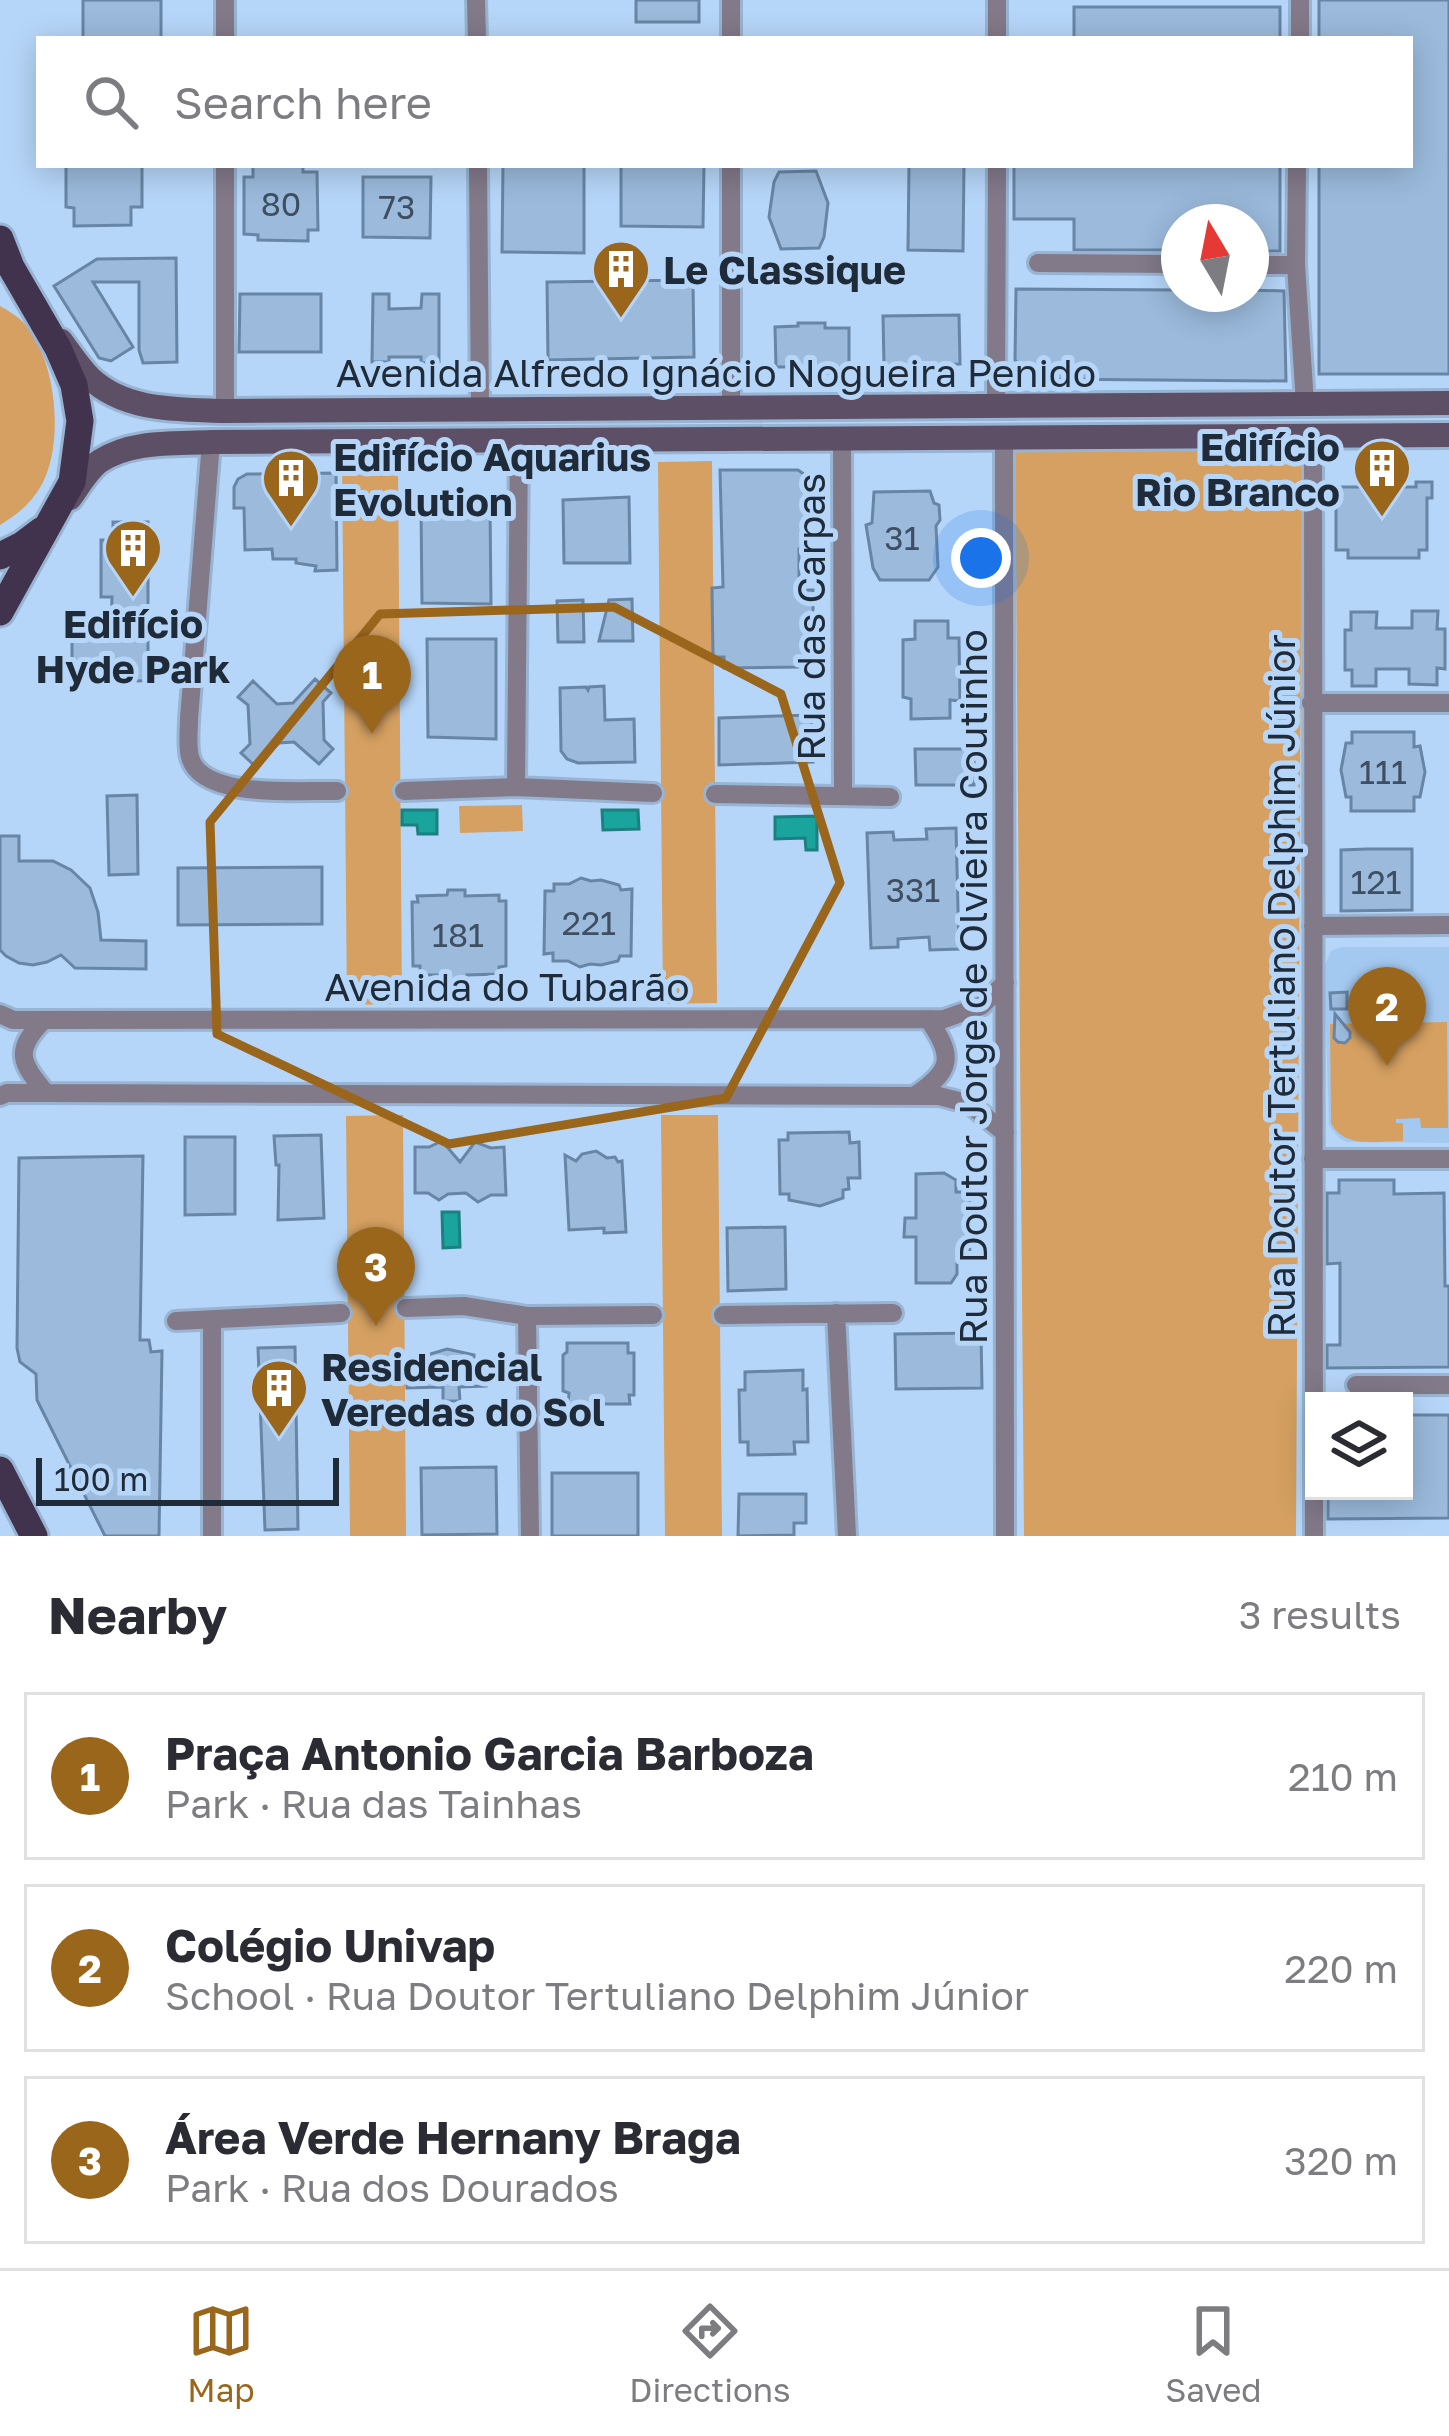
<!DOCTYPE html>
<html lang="en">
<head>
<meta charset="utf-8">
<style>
  :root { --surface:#fff; --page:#f7f7f7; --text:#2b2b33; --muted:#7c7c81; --line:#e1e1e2; --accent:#9a661c }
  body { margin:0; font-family:"Golos Text",sans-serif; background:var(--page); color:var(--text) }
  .controls { position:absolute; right:36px; bottom:36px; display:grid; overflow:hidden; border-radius:0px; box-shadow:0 6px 30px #0003 }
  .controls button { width:108px; height:108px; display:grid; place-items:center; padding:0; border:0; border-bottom:3px solid var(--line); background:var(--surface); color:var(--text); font:60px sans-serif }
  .compass { position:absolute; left:1161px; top:204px; width:108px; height:108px; border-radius:50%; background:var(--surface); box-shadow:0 6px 30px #0003; rotate:350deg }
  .scale { position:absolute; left:36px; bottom:30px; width:303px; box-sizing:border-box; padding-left:12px; border:6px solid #1f2b38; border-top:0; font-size:33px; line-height:42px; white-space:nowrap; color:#1f2b38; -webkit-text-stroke:9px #b6d6f9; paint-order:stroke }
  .you { position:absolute; left:981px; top:558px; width:42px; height:42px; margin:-30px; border:9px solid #fff; border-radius:50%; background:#1a73e8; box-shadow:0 0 0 18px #1a73e833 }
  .badge { display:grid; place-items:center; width:78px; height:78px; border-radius:50%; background:var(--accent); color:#fff; font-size:39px; font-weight:700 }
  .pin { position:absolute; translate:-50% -99px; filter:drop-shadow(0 3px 6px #0008) }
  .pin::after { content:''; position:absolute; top:63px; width:42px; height:36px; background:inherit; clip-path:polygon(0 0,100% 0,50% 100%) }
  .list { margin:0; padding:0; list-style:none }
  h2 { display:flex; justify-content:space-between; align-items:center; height:156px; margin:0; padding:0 48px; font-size:51px }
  h2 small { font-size:39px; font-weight:400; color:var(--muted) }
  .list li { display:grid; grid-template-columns:78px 1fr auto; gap:36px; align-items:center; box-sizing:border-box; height:168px; margin:0 24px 24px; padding:0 24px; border:3px solid var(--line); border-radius:0px }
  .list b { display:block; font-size:45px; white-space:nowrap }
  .list p { margin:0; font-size:39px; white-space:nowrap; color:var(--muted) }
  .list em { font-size:39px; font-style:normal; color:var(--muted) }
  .icon { flex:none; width:66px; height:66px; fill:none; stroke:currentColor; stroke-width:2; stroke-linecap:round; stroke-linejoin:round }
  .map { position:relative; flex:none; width:1449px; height:1536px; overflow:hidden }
  .search { position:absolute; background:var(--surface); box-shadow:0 6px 30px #0003; left:36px; right:36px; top:36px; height:132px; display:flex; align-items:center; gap:30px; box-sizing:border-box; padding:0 42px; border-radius:0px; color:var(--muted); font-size:45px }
  .sheet { height:732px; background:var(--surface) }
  nav { display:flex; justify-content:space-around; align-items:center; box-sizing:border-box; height:168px; border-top:3px solid var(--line); background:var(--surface); font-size:33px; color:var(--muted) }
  nav a { display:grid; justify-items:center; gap:6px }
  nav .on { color:var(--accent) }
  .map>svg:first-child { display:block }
  .built { fill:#a4c9f0 }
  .green { fill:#d5a061 }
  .water { fill:#19a49e; stroke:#1b807f; stroke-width:3 }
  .building { fill:#9bbadc; stroke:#6885a5; stroke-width:3 }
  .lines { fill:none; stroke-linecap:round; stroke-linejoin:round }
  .street-casing { stroke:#98b4d2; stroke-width:24 }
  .secondary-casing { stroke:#98b4d2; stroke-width:30 }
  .primary-casing { stroke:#98b4d2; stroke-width:33 }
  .street { stroke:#827989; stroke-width:18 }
  .secondary { stroke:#5c4f66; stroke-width:24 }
  .primary { stroke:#41324d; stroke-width:27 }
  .marked { fill:none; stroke:#9a661c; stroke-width:9; stroke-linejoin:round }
  .labels { text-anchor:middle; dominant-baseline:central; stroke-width:10; stroke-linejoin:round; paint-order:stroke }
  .number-label { font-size:33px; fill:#3e4f61 }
  .poi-label { font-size:39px; font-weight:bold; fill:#1f2b38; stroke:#b6d6f9; text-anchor:start }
  .street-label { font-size:39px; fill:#1f2b38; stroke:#b6d6f9 }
</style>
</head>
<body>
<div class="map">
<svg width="1449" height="1536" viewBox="0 0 1449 1536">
  <rect width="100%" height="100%" fill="#b6d6f9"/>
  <path class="built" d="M 1342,947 L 1449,947 L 1449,1143 L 1347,1142 L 1340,1139 L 1329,1126 L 1324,967 L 1331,951 Z"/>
  <path class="green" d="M 0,306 C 7,310 17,316 23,322 C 57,358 65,444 41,486 C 31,503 17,515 0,525 Z
    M 1015,445 L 1302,445 L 1296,1536 L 1024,1536 Z
    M 712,461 L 717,1003 L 663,1004 L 658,462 Z
    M 342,463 L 398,463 L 402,1004 L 347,1005 Z
    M 522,805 L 523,831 L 460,833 L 459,806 Z
    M 1447,1022 L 1448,1128 L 1421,1128 L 1420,1118 L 1396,1119 L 1396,1123 L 1403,1123 L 1403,1141 C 1377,1141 1344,1149 1331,1123 L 1330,1024 Z
    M 403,1115 L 406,1536 L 350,1536 L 346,1116 Z
    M 661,1115 L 718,1115 L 722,1536 L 665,1536 Z"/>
  <path class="water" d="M 402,810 L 437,810 L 437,834 L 418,834 L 417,825 L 402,825 Z
    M 602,810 L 638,810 L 639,829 L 603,830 Z
    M 817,816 L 817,850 L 806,850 L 805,838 L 775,839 L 775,817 Z
    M 442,1212 L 459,1212 L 460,1247 L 443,1248 Z"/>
  <path class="building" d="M 83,0 L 161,0 L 161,39 L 83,39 Z
    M 636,0 L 699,0 L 699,22 L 636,22 Z
    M 1319,0 L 1449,0 L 1449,374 L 1319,374 L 1319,165 L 1410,165 L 1410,39 L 1319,39 Z
    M 1074,7 L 1280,7 L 1280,39 L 1074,39 Z
    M 66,165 L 142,165 L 142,207 L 131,207 L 131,225 L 74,226 L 74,208 L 66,207 Z
    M 503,165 L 584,165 L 584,253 L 502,252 Z
    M 621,165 L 704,165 L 703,227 L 621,226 Z
    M 909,165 L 964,165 L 963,251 L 908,250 Z
    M 1014,165 L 1280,165 L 1280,251 L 1251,251 L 1251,222 L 1179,222 L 1179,250 L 1074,250 L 1074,219 L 1014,219 Z
    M 253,166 L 303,166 L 303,172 L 317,172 L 318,230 L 308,230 L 308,241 L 258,240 L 258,235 L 244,234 L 244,177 L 253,177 Z
    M 816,171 L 828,203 L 824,237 L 819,248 L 781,249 L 769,217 L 774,182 L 779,172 Z
    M 363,177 L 431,177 L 430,238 L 363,237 Z
    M 176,258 L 177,362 L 143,363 L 139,350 L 139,282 L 93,282 L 133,347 L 111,361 L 99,358 L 54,286 L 97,259 Z
    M 693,280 L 694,357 L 548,360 L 547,282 Z
    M 1016,289 L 1179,290 L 1179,294 L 1251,294 L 1251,290 L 1284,291 L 1286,381 L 1044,379 L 1031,376 L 1015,360 Z
    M 240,294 L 321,294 L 321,352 L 239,352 Z
    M 373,294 L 389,294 L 389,309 L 421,308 L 422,294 L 439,294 L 439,362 L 421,363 L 421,357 L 389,357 L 389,362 L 372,362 Z
    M 959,315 L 960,364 L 884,366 L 883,316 Z
    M 798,323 L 825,323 L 825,328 L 849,328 L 849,367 L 833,367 L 833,373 L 794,373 L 793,367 L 776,367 L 775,327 L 798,326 Z
    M 720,470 L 798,470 L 808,477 L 808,549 L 799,549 L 799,590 L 813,590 L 813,657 L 801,657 L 801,667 L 724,668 L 724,657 L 713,657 L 712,588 L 723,587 Z
    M 336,473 L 337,570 L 315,571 L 316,566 L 296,563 L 296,559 L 273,559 L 272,549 L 245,550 L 244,508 L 234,508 L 234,487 L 238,479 L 247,474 Z
    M 1416,482 L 1432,482 L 1432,498 L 1427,498 L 1427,550 L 1419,550 L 1419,558 L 1348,558 L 1348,550 L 1336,550 L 1336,487 L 1416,487 Z
    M 930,491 L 934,503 L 939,505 L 940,520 L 936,526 L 938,567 L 929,580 L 880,580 L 873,568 L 866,525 L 872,523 L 874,492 Z
    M 629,497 L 630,563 L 564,563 L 563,500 Z
    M 490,505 L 491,604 L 422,603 L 421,506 Z
    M 113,522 L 148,522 L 148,681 L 72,680 L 72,635 L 111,636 L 112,597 L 101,597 L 101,540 L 113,540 Z
    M 632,599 L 633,641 L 599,641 L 609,600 Z
    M 583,600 L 584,642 L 558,642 L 557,601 Z
    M 1412,611 L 1438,611 L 1437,629 L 1445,629 L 1445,669 L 1437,668 L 1437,685 L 1409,684 L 1409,669 L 1376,669 L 1376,686 L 1352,686 L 1352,670 L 1345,670 L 1345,630 L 1351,630 L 1351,612 L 1377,612 L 1376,628 L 1412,628 Z
    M 915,621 L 948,621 L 948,638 L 959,638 L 960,701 L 950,700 L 950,718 L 911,719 L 911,699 L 903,697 L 903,640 L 915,639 Z
    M 427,639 L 496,639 L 496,739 L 428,737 Z
    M 315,679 L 331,693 L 323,702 L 324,740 L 333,749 L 319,764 L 294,742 L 279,743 L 256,767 L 241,753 L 250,744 L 248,705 L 238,697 L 253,681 L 277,704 L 293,703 Z
    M 604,686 L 605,720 L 634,719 L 635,762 L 578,763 L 567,759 L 561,751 L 560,688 L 586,687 L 588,690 L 589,687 Z
    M 811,715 L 813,762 L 719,765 L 719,718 Z
    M 1352,732 L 1414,732 L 1414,747 L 1420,746 L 1425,772 L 1420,797 L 1414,797 L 1414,811 L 1351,811 L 1351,797 L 1346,797 L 1341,770 L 1346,743 L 1352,743 Z
    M 915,749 L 974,749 L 974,785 L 916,785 Z
    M 137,795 L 138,874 L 109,875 L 107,796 Z
    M 956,828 L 959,949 L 930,950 L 929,937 L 898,939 L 898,947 L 871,948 L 867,833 L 893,832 L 894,840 L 927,839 L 926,829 Z
    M 0,836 L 19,836 L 19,861 L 53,861 L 71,870 L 90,888 L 98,912 L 101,940 L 146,941 L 146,969 L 75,968 L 61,955 L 47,962 L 33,965 L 19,963 L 6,956 L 0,950 Z
    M 1367,849 L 1412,849 L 1412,910 L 1341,911 L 1341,850 Z
    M 322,867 L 322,924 L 178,925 L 178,868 Z
    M 581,878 L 591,881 L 601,880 L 619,885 L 621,890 L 632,889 L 631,956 L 620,956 L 618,961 L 601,965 L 590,964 L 580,967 L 568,961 L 553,961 L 553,953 L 544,954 L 545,891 L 554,891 L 554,884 L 569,884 Z
    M 448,890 L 465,890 L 465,896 L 499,895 L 499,901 L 506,901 L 506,966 L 499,967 L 499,974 L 467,975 L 467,981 L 449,982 L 448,975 L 420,975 L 420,966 L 413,966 L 412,902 L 418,902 L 417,896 L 447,895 Z
    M 1347,992 L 1347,1009 L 1331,1009 L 1330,993 Z
    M 1335,1014 L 1350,1032 L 1350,1038 L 1345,1043 L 1338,1042 L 1334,1038 Z
    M 849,1132 L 850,1143 L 859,1142 L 860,1178 L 848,1178 L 849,1189 L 843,1190 L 843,1198 L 820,1206 L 789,1200 L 789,1194 L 780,1194 L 779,1140 L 788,1140 L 788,1133 Z
    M 321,1135 L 324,1218 L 278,1220 L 279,1165 L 276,1165 L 274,1136 Z
    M 185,1137 L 235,1137 L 235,1214 L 185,1215 Z
    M 442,1141 L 460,1162 L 475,1142 L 491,1148 L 504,1147 L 506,1195 L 491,1195 L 478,1202 L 466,1193 L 448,1194 L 439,1200 L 428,1193 L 415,1193 L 415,1147 L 429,1147 Z
    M 596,1151 L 607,1158 L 615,1157 L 618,1162 L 622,1161 L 626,1232 L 604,1233 L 604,1228 L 569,1230 L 565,1155 L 576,1161 L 582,1154 Z
    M 143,1156 L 140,1340 L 149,1340 L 151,1352 L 162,1351 L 159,1536 L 105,1536 L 37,1400 L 36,1374 L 20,1362 L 17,1348 L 19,1158 Z
    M 944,1173 L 956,1180 L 956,1192 L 965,1192 L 970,1201 L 970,1216 L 963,1227 L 969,1241 L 970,1252 L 966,1262 L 957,1262 L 957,1274 L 951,1283 L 916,1283 L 916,1237 L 904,1237 L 905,1218 L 916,1218 L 916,1174 Z
    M 1339,1180 L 1394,1180 L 1394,1194 L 1444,1193 L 1445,1286 L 1449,1286 L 1449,1367 L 1327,1368 L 1327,1345 L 1340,1345 L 1340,1263 L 1327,1264 L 1327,1193 L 1339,1193 Z
    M 785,1227 L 786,1289 L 728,1291 L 727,1228 Z
    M 981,1333 L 982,1388 L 896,1389 L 895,1334 Z
    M 567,1343 L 628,1343 L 628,1353 L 634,1353 L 634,1395 L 629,1395 L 630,1404 L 568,1404 L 569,1393 L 563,1391 L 563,1355 L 567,1352 Z
    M 295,1347 L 298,1529 L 265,1530 L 258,1348 Z
    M 447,1349 L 474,1355 L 474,1362 L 486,1362 L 486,1386 L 459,1387 L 460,1401 L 443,1401 L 443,1387 L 407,1388 L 407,1364 L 420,1364 L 420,1357 Z
    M 803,1370 L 803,1390 L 807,1389 L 808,1442 L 794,1442 L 795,1454 L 748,1455 L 748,1442 L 740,1442 L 739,1390 L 745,1390 L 745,1372 Z
    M 1404,1415 L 1449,1415 L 1449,1518 L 1328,1519 L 1328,1491 L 1404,1491 Z
    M 496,1467 L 497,1534 L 422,1535 L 421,1468 Z
    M 552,1473 L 638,1473 L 638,1536 L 552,1536 Z
    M 739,1494 L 806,1494 L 806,1523 L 794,1523 L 794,1535 L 738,1536 Z"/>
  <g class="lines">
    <g class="street-casing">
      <path id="street" d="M 476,0 L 477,39
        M 225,39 L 225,0
        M 731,39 L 731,0
        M 997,39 L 997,0
        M 1300,39 L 1300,0
        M 478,165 L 480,409
        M 1297,165 L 1296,265 L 1305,404
        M 1038,263 L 1179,264
        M 1251,265 L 1296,265
        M 996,406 L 997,165
        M 731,408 L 731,165
        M 225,411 L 225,165
        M 1313,435 L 1314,1536
        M 1004,437 L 1005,1536
        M 842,438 L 843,796
        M 211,442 L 189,719 C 189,730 187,746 190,757 C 201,800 301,790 337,791
        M 1311,703 L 1449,703
        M 516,787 L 519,441
        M 404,791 L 516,787 L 653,793
        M 715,794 L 890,797
        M 1313,926 L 1449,925
        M 0,1014 L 13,1020 L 944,1019 L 981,1006 L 1005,983
        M 44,1020 C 13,1051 21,1063 46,1093
        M 0,1096 L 7,1093 L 46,1093 L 939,1096 L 970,1104 L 1005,1133
        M 914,1096 C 952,1071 955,1057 928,1019
        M 1313,1159 L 1449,1159
        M 406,1308 L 464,1306 L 527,1316 L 653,1315
        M 836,1313 L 847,1536
        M 723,1315 L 893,1313
        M 527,1316 L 530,1536
        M 212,1320 L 212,1536
        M 176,1321 L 341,1313
        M 1356,1385 L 1449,1385"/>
    </g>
    <g class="secondary-casing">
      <path id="secondary" d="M 61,341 C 70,353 79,367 90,378 C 126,412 179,409 225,411 L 1449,403
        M 70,498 C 79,486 88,469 100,461 C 132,440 175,444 211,442 L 1449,435"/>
    </g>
    <g class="primary-casing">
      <path id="primary" d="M 0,239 L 11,267 L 58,348 L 74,385 L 80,421 L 72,482 L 0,612
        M 0,556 L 22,545 L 42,530
        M 0,1470 L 34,1536"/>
    </g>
    <use href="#street" class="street"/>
    <use href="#secondary" class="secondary"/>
    <use href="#primary" class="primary"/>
  </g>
  <path class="marked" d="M 614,607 L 781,694 L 840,883 L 726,1098 L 449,1144 L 217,1034 L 210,822 L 380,614 Z"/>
  <defs>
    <g id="building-pin" transform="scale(3)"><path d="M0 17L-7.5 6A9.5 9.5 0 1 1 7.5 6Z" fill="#9a661c" stroke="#b6d6f9"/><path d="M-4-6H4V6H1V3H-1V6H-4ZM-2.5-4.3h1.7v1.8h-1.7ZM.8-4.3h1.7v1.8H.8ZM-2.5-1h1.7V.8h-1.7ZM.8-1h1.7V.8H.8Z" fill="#fff"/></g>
  </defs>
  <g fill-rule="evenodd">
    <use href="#building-pin" x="621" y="269"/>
    <use href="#building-pin" x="1382" y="468"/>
    <use href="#building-pin" x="291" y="478"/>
    <use href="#building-pin" x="133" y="548"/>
    <use href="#building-pin" x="279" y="1388"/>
  </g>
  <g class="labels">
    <g class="number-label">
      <text x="281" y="203">80</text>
      <text x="397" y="206">73</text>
      <text x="902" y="537">31</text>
      <text x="1383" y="771">111</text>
      <text x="1376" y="881">121</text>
      <text x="913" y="889">331</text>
      <text x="589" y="922">221</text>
      <text x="458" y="934">181</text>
    </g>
    <g class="poi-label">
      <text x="663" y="269">Le Classique</text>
      <text x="1340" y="446" text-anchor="end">Edifício<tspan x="1340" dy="45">Rio Branco</tspan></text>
      <text x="333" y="456">Edifício Aquarius<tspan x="333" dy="45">Evolution</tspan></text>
      <text x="133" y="623" text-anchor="middle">Edifício<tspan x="133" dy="45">Hyde Park</tspan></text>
      <text x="321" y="1366">Residencial<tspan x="321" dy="45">Veredas do Sol</tspan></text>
    </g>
    <g class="street-label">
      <text x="716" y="372">Avenida Alfredo Ignácio Nogueira Penido</text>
      <text transform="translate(810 617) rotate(-90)">Rua das Carpas</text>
      <text x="507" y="986">Avenida do Tubarão</text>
      <text transform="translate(1280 986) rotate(-90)">Rua Doutor Tertuliano Delphim Júnior</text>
      <text transform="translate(972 987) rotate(-90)">Rua Doutor Jorge de Olvieira Coutinho</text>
    </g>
  </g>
</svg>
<div class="controls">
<button><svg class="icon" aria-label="layers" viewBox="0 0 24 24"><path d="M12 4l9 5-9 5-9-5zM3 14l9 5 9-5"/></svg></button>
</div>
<svg class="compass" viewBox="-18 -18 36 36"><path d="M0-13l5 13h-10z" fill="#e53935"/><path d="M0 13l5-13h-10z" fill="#7c7c81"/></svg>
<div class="scale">100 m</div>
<div class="you"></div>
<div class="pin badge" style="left:372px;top:734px">1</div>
<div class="pin badge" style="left:1387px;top:1066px">2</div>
<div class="pin badge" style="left:376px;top:1326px">3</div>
<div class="search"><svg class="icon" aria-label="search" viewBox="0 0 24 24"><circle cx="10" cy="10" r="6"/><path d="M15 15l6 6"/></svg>Search here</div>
</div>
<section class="sheet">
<h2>Nearby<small>3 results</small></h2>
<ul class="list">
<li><span class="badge">1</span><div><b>Praça Antonio Garcia Barboza</b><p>Park · Rua das Tainhas</p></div><em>210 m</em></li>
<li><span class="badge">2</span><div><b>Colégio Univap</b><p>School · Rua Doutor Tertuliano Delphim Júnior</p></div><em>220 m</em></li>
<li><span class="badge">3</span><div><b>Área Verde Hernany Braga</b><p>Park · Rua dos Dourados</p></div><em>320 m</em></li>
</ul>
</section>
<nav>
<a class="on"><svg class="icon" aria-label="map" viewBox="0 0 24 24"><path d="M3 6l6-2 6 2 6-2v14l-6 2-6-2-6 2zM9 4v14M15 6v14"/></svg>Map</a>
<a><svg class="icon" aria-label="directions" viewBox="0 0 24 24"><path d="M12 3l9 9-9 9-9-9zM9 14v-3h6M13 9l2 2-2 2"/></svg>Directions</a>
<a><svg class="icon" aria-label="saved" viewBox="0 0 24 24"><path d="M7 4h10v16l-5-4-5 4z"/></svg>Saved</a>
</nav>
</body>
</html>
